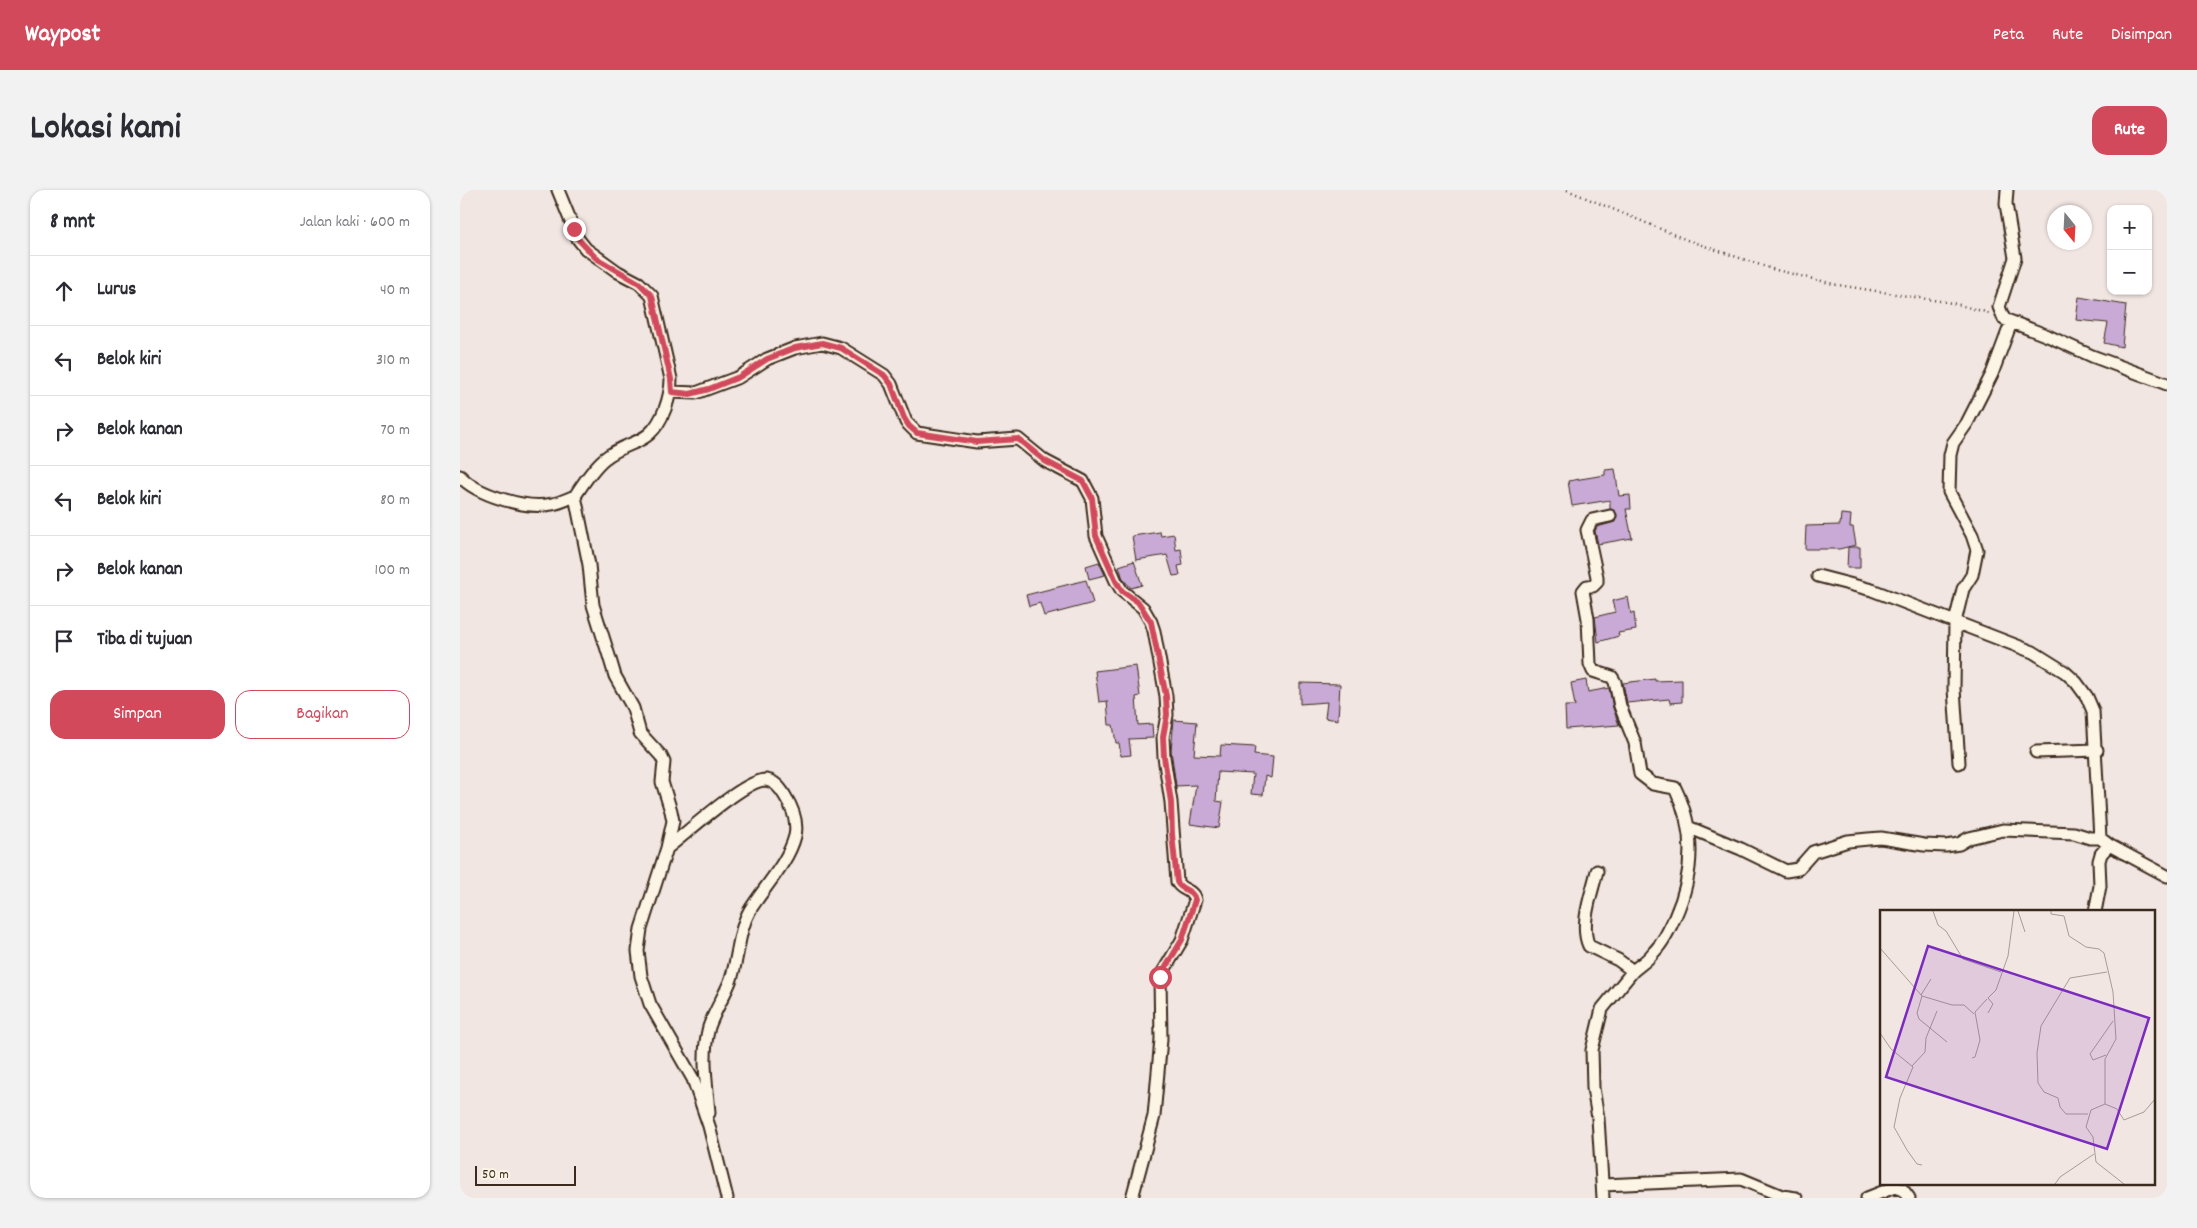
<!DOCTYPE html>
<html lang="id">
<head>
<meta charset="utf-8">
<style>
  :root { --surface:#fff; --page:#f2f2f3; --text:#2b2b33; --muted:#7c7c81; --line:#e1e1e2; --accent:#d1495b }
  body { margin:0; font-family:Dekko,sans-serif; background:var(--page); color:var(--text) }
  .controls { position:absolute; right:15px; top:15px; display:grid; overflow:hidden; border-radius:10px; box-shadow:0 1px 4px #0004 }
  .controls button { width:45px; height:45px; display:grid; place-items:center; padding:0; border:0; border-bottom:1px solid var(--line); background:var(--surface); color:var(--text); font:25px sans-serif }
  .compass { position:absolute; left:1587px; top:15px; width:45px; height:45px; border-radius:50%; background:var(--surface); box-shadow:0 1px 4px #0004; rotate:162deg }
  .scale { position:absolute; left:15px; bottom:12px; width:101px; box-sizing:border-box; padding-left:5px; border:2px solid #3b2a1e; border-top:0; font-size:14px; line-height:18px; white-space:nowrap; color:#3b2a1e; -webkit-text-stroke:4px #fcf5e5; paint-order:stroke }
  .stop { position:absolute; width:15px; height:15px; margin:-11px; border:4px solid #d1495b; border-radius:50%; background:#fff }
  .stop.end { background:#d1495b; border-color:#fff; box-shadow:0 1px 5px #0008 }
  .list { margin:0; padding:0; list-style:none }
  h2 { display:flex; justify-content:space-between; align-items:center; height:65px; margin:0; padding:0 20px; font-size:21px }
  h2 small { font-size:16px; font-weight:400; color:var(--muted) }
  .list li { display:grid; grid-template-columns:32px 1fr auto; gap:15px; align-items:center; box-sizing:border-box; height:70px; padding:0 20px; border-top:1px solid var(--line) }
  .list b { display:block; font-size:19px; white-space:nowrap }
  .list em { font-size:16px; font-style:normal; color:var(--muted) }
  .actions { display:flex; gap:10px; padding:15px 20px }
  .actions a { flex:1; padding:11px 0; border:1px solid var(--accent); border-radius:15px; text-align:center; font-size:18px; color:var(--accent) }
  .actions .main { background:var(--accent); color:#fff }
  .icon { flex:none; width:28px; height:28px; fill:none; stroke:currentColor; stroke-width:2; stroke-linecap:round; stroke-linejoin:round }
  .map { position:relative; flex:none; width:1707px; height:1008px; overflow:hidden; border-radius:15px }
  header { display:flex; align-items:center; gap:30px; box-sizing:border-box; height:70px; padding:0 25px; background:var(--accent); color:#fff }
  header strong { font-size:24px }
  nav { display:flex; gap:28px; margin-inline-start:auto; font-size:18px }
  .intro { display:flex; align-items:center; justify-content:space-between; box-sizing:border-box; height:120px; padding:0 30px }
  h1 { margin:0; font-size:35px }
  .button { padding:12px 22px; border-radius:15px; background:var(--accent); color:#fff; font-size:18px; font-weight:700 }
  main { display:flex; gap:30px; padding:0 30px }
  aside { flex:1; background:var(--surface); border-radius:15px; box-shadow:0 1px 4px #0004 }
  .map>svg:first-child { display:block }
  .building { fill:#c9aad6; stroke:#3b2a1e }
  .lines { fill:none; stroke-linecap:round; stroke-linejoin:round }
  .street-casing { stroke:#3b2a1e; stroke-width:15 }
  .path { stroke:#3b2a1e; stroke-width:2.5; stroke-dasharray:1 4; stroke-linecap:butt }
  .street { stroke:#fcf5e5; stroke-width:11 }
  .route { stroke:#d1495b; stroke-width:6 }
  .inset-road { fill:none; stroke:#a99b94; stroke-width:1 }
  .view { fill:#7b2cbf; fill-opacity:0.15; stroke:#7b2cbf; stroke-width:2.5 }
  .inset-edge { fill:none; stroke:#3b2a1e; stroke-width:2.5 }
</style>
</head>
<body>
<header>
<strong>Waypost</strong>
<nav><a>Peta</a><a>Rute</a><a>Disimpan</a></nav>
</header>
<div class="intro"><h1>Lokasi kami</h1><a class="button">Rute</a></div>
<main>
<aside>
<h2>8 mnt<small>Jalan kaki · 600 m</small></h2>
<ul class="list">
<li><svg class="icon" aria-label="ahead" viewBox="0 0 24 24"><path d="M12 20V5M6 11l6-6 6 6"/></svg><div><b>Lurus</b></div><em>40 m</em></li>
<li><svg class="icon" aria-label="left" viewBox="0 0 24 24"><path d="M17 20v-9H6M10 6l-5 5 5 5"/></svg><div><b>Belok kiri</b></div><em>310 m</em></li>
<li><svg class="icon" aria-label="right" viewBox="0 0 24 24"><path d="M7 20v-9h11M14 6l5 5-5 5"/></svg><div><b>Belok kanan</b></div><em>70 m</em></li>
<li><svg class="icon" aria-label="left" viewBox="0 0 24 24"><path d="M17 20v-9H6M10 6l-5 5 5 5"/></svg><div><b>Belok kiri</b></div><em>80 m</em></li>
<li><svg class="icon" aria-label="right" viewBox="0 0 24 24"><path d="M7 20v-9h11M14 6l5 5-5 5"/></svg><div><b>Belok kanan</b></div><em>100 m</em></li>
<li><svg class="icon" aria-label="arrive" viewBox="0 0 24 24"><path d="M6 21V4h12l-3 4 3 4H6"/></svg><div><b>Tiba di tujuan</b></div></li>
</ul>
<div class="actions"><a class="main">Simpan</a><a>Bagikan</a></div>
</aside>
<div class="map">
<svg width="1707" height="1008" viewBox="0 0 1707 1008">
  <rect width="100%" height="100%" fill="#f2e6e2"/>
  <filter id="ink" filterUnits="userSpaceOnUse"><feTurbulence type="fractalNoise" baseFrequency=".02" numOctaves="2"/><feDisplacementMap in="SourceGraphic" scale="10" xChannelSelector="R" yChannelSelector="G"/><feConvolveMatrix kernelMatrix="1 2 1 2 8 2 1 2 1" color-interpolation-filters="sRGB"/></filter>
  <g filter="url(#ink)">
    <path class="building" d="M 1619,107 L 1666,115 L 1662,157 L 1644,153 L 1648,133 L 1616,130 Z
      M 1155,279 L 1159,306 L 1170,305 L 1171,319 L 1166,319 L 1172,348 L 1138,354 L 1135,341 L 1137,337 L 1155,332 L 1157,324 L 1150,319 L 1150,310 L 1112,316 L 1108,291 L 1145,285 L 1145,280 Z
      M 1381,324 L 1391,325 L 1390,337 L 1393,337 L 1396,355 L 1379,359 L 1345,359 L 1346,336 L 1380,335 Z
      M 700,342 L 701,346 L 714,344 L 716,360 L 721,359 L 723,375 L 718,376 L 720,385 L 713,386 L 707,365 L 676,370 L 672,346 Z
      M 1388,357 L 1400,357 L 1400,378 L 1387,378 Z
      M 674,371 L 682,395 L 671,398 L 663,389 L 659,376 Z
      M 639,372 L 645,385 L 629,389 L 626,376 Z
      M 626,390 L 633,413 L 584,426 L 580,413 L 569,416 L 566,405 Z
      M 1168,407 L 1171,424 L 1174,423 L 1176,440 L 1158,443 L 1159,446 L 1138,452 L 1135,427 L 1155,422 L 1152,411 Z
      M 676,476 L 680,506 L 676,507 L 678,535 L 692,534 L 693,548 L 669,549 L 671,565 L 661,566 L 659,553 L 656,553 L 653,535 L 649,535 L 647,511 L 639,512 L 635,481 Z
      M 1195,489 L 1195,491 L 1222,490 L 1222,512 L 1210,513 L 1209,509 L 1167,513 L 1163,493 Z
      M 1126,490 L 1128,502 L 1149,498 L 1153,518 L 1159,535 L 1106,539 L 1105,516 L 1115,516 L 1111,493 Z
      M 840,493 L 880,494 L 878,530 L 865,528 L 867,512 L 840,514 Z
      M 714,530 L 737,532 L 734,565 L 760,566 L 761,555 L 795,557 L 794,565 L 813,567 L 811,588 L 805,586 L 803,605 L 791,604 L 793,584 L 758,582 L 756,611 L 763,612 L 759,638 L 730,634 L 736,595 L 716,596 L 711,560 Z"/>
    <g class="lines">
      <g class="street-casing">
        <path id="street" d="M 98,0 L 118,49 L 126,59 L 158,82 L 179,93 L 192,106 L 211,189 C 211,201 209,208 205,219 C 190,258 170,248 144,269 C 132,279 123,294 115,306 L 129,375 L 133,415 L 149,466 L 155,486 L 173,518 L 180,543 L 201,566 L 204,572 L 202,592 L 211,621 L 213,631 L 207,658 L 181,739 L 178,761 L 181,786 L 190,814 L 233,889 L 249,936 L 267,1008
          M 1547,0 L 1546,14 L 1555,68 L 1539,117 L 1544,129 L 1588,146 L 1632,166 L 1707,194
          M 211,202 L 236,203 L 279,187 L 307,169 L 335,158 L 362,153 L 381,158 L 424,185 L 431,194 L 446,232 L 457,243 L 517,252 L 558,249 L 585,271 L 623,291 L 632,308 L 636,346 L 656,391 L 662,401 L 683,418 L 691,432 L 694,441 L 706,506 L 707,525 L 703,547 L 704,567 L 711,612 L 717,692 C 721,701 733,699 735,710 L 722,750 L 700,787 L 701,849 L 694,926 L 672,1008
          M 0,286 C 17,305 67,320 92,314 C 100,313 107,309 115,306
          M 1150,326 L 1132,330 L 1127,340 L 1137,387 L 1137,392 L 1133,396 L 1127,396 L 1123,401 L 1128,429 L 1130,474 L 1133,481 L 1152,487 L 1155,492 L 1160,516 L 1175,553 L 1180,584 L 1193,594 L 1215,598 C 1236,641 1234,684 1215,727 C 1209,740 1203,753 1193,763 C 1188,770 1180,775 1173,781
          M 1358,386 L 1412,400 L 1573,462 L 1605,482 L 1616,492 L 1627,507 L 1633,521 L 1640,648 L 1649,655 L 1707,686
          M 1576,562 L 1637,560
          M 1499,573 L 1494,499 L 1495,432 L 1503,399 L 1512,385 L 1517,360 L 1512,345 L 1489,302 L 1490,265 L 1493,253 L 1507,233 L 1532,184 L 1551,133
          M 1228,637 L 1281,659 L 1326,681 L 1338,679 L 1353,662 L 1388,651 L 1408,649 L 1421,648 L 1464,655 L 1486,656 L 1499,654 L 1509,648 L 1543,640 L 1614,643 L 1630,648 L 1640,648
          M 207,658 C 226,644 285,589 306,590 C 315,591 321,599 325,606 C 332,617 338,632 335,646 C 328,673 304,697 290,720 C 278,741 279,766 271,789 C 265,805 255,820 249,837 C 241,866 247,894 249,923
          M 1137,681 C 1132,703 1119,735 1129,756 L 1158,770 L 1173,781 L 1142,819 L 1132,860 L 1133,898 L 1138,928 L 1143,1008
          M 1635,722 L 1640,696 L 1639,671 L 1641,664 L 1649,655
          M 1143,995 L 1281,989 L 1322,1006 L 1336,1008
          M 1407,1008 L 1435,997 L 1443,1000 L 1449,1008"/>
      </g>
      <path class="path" d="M 1107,0 L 1227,50 L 1312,79 L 1378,95 L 1492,113 L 1529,123"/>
      <use href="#street" class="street"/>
    </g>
  </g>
  <g class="lines" filter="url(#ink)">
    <path class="route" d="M 114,39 L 118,49 L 136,68 L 179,93 L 192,106 L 211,189 L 212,202 L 230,204 L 249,199 L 279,187 L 307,169 L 335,158 L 362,153 L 381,158 L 424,185 L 431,194 L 444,228 L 449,236 L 457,243 L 517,252 L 558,249 L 585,271 L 623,291 L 632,308 L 636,346 L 656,391 L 662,401 L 678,412 L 691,432 L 706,506 L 707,525 L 703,547 L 704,567 L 711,612 L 712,644 L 717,692 C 721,701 733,699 735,710 L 722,750 L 700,787"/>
  </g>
  <g transform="translate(1420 720)">
    <rect width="275" height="275" fill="#f2e6e2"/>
    <path class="inset-road" d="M 53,1 L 58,15 L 66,21 L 83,49 L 121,62M 138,1 L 145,22M 171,1 L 171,4 L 184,6 L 189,26 L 206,37 L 219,39 L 224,43 L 233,82 L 236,129 L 225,149 L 225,194 L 211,200 L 206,217 L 213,227 L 216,252 L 244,274M 0,38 L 42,86 L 37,103 L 39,109 L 67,132M 41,85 L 51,69M 42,86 L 72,95 L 84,95 L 94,104M 108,103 L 113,94 L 108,88 L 116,80 L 128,46 L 134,1M 0,123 L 11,139 L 33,157 L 20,188 L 14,217 L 27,240 L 37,254 L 42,255M 226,145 L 213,150 L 210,144 L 233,111M 92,148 L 95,147 L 100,130 L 95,102 L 107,89M 32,156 L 45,142 L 46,128 L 57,101M 225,194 L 237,199 L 244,210 L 264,202 L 275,189M 208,204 L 186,204 L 180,197 L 178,188 L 164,182 L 158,173 L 157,143 L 161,116 L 190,68 L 227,62M 175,274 L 180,267 L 214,244"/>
    <path class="view" d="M 48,36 L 269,108 L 227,239 L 6,167 Z"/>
    <rect width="275" height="275" class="inset-edge"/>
  </g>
</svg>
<div class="controls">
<button>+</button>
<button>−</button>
</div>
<svg class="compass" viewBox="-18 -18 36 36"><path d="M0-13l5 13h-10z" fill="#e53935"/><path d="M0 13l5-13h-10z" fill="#7c7c81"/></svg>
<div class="scale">50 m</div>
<div class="stop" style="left:700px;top:787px"></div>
<div class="stop end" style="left:114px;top:39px"></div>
</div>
</main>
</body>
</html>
